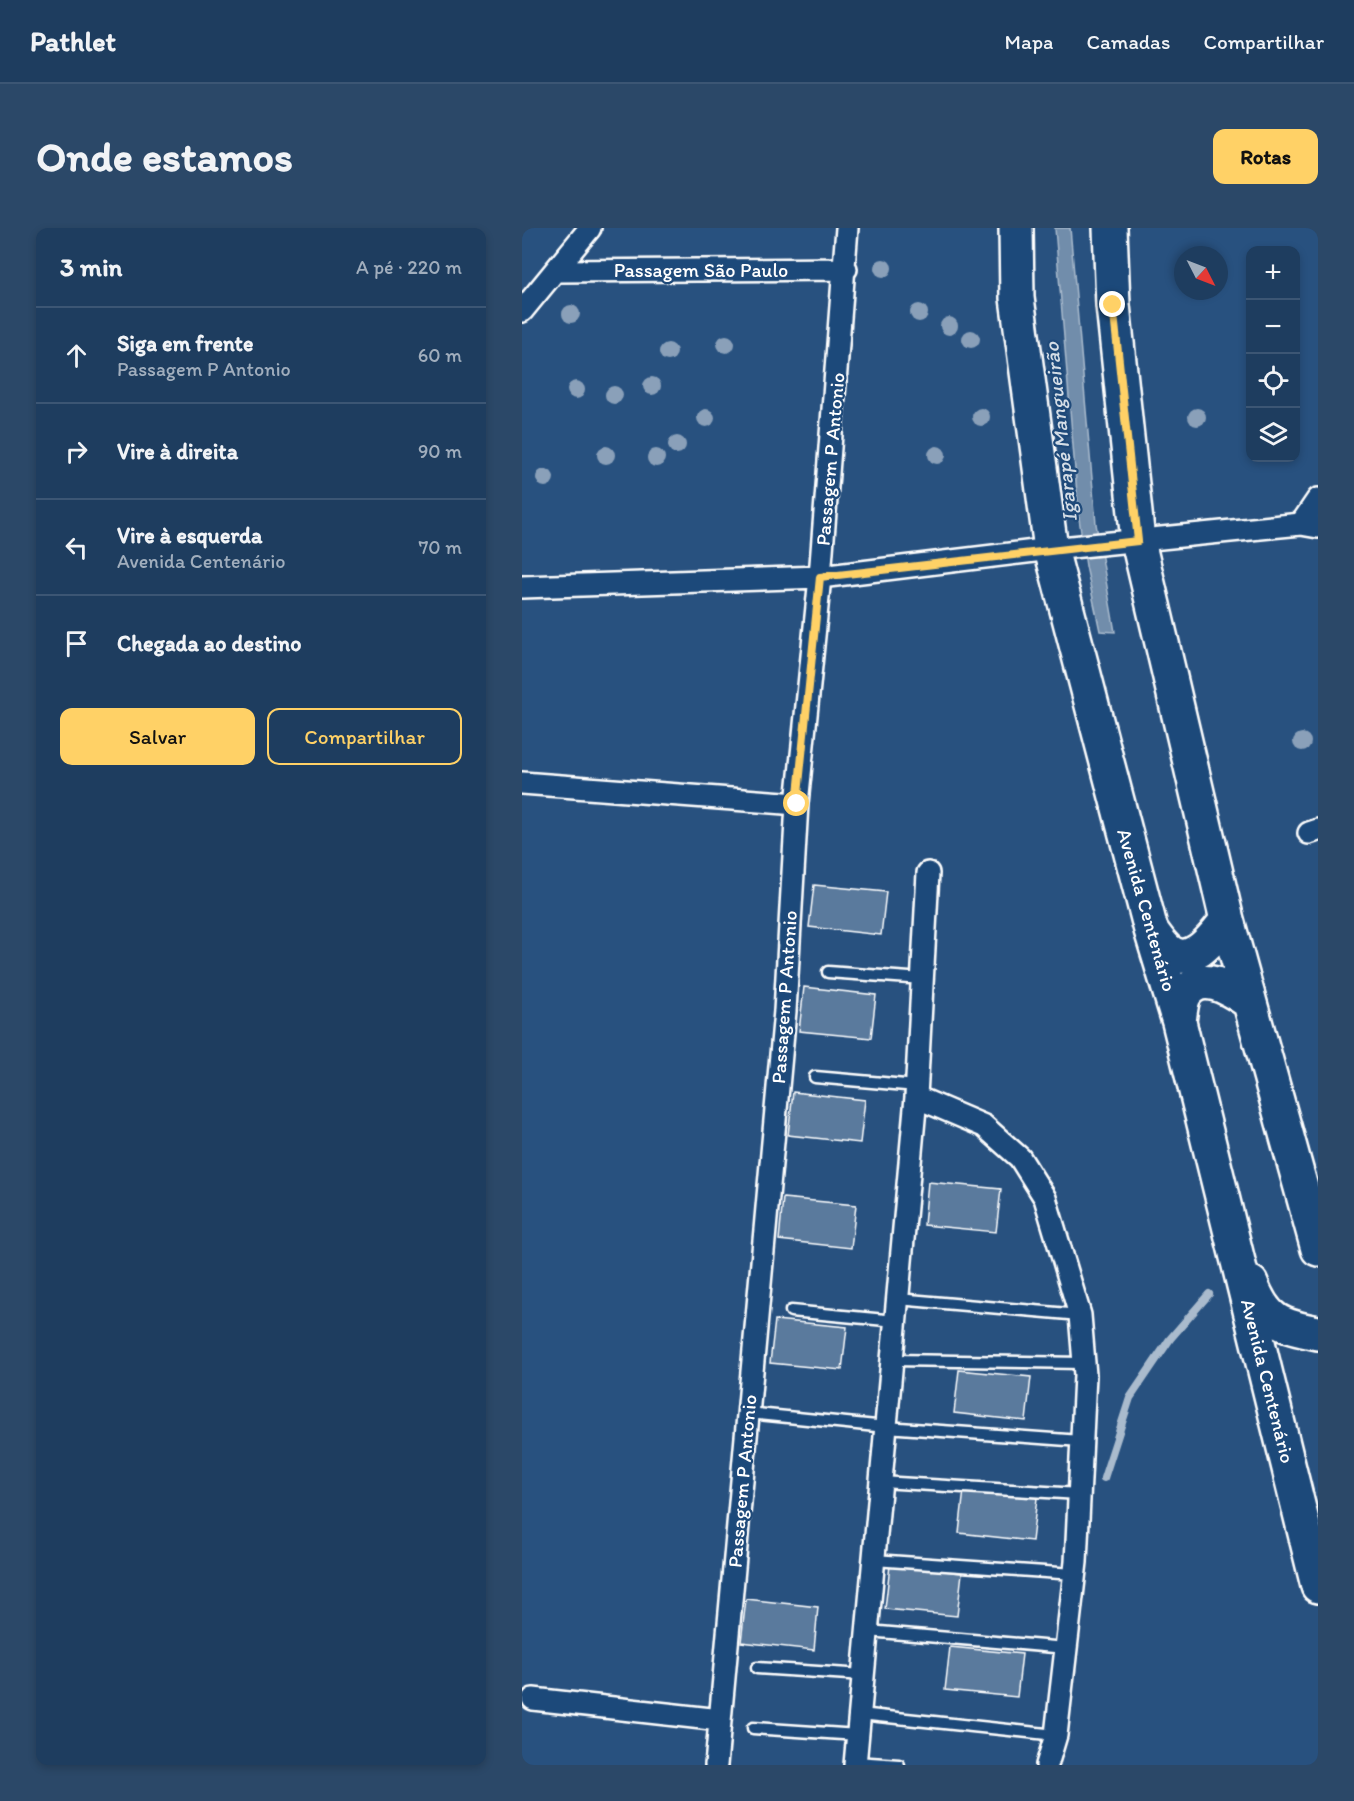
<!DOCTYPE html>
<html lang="pt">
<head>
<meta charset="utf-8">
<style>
  :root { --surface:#1e3d5f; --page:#2b4868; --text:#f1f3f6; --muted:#a1aebd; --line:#3c5674; --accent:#ffd166 }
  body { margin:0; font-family:Itim,sans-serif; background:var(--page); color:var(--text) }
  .controls { position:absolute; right:18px; top:18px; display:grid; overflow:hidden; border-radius:12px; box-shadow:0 3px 9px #0003 }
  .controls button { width:54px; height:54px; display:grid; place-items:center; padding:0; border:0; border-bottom:2px solid var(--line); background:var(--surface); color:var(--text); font:30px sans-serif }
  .compass { position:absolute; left:652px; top:18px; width:54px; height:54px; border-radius:50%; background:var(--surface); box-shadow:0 3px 9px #0003; rotate:132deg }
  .stop { position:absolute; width:18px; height:18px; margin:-14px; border:4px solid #ffd166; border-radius:50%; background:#fff }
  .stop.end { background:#ffd166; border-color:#fff; box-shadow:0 2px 6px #0008 }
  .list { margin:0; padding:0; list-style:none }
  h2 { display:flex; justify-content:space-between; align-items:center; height:78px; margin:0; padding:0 24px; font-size:26px }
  h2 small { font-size:20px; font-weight:400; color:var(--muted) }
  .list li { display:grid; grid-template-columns:39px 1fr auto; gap:18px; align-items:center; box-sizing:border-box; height:96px; padding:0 24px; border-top:2px solid var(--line) }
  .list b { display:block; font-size:22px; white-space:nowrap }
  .list p { margin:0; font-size:20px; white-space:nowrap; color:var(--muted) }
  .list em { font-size:20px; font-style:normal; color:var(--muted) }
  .actions { display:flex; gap:12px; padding:18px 24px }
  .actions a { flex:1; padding:14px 0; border:2px solid var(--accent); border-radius:12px; text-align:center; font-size:21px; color:var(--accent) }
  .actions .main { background:var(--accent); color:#111 }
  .icon { flex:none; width:33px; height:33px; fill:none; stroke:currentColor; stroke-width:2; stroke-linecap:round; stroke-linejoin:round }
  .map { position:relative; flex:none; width:796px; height:1537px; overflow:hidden; border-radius:12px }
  header { display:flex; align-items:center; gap:36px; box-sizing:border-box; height:84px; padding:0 30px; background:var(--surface); border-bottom:2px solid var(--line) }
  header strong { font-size:28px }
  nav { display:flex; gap:33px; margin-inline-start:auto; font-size:21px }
  .intro { display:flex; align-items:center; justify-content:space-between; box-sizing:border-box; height:144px; padding:0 36px }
  h1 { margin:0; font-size:42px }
  .button { padding:15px 27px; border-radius:12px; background:var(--accent); color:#111; font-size:21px; font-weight:700 }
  main { display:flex; gap:36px; padding:0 36px }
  aside { flex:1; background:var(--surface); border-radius:12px; box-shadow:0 3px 9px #0003 }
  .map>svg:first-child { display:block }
  .water { fill:#718dab; stroke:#aabbcd; stroke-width:1.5 }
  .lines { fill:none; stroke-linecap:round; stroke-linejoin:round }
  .stream { stroke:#aabbcd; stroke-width:8 }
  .building { fill:#5a7a9d; stroke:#fff; stroke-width:1.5 }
  .service-casing { stroke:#fff; stroke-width:15 }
  .minor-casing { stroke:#fff; stroke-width:26 }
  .primary-casing { stroke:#fff; stroke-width:38 }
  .service { stroke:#1f4a7a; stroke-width:10 }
  .minor { stroke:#1f4a7a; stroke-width:21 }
  .primary { stroke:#1f4a7a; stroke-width:33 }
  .tree { fill:#8aa0b9 }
  .route { stroke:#ffd166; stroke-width:8 }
  .labels { text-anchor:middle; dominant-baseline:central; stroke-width:4.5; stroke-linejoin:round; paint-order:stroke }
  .street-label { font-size:20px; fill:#fff; stroke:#1f4a7a }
  .water-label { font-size:21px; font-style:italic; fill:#d4dde6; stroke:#1f4a7a }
</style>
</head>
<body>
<header>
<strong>Pathlet</strong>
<nav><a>Mapa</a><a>Camadas</a><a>Compartilhar</a></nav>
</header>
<div class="intro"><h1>Onde estamos</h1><a class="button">Rotas</a></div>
<main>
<aside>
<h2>3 min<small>A pé · 220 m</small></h2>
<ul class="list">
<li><svg class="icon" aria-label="ahead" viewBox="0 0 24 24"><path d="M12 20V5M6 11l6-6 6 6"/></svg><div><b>Siga em frente</b><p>Passagem P Antonio</p></div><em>60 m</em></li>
<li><svg class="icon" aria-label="right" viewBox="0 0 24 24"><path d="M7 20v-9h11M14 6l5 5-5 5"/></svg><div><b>Vire à direita</b></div><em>90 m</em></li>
<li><svg class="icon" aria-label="left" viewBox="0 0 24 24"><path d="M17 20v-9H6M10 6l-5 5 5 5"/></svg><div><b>Vire à esquerda</b><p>Avenida Centenário</p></div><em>70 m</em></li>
<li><svg class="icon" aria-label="arrive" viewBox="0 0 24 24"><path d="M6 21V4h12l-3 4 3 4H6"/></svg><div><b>Chegada ao destino</b></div></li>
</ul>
<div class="actions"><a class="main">Salvar</a><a>Compartilhar</a></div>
</aside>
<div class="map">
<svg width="796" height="1537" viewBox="0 0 796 1537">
  <rect width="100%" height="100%" fill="#28517f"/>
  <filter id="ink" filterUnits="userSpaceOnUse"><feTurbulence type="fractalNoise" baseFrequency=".0167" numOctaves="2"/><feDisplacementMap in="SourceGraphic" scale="12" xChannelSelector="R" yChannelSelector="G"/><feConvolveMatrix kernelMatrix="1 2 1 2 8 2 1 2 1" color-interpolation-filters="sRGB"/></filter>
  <g filter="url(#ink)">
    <path class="water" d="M 533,0 L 548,0 L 574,296 L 593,404 L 578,403 L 564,338 L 557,290 Z"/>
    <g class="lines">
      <path class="stream" d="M 582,1250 L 608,1170 L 648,1111 L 687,1066"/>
    </g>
    <path class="building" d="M 292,657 L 364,664 L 359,707 L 287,699 Z
      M 282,759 L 354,767 L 349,810 L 277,803 Z
      M 271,864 L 343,872 L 338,915 L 266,907 Z
      M 406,954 L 479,961 L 474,1004 L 402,997 Z
      M 261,970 L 334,977 L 329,1020 L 257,1012 Z
      M 253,1092 L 325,1099 L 320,1142 L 248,1135 Z
      M 437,1142 L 509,1149 L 504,1193 L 432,1185 Z
      M 442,1262 L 515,1270 L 510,1313 L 437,1305 Z
      M 368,1337 L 440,1345 L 435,1388 L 363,1381 Z
      M 224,1371 L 296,1379 L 292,1422 L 219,1414 Z
      M 428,1419 L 500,1426 L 495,1469 L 423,1462 Z"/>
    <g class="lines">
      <g class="service-casing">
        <path id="service" d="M 306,744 L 401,751
          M 293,849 L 395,858
          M 376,1071 L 558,1087
          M 269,1083 L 374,1093
          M 370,1132 L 560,1135
          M 226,1185 L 364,1199 L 559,1213
          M 359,1254 L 557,1266
          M 352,1332 L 552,1346
          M 346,1403 L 544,1420
          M 235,1440 L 342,1447
          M 338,1486 L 534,1507
          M 231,1500 L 336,1507
          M 334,1534 L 377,1537"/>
      </g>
      <g class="minor-casing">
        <path id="minor" d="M 33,43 L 324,41
          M 0,83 L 68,0
          M 779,296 L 796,271
          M 0,359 L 298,349 L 529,321 L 779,296 L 796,299
          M 0,555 L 275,576
          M 787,605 L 796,602
          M 394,869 L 462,898 L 498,930 L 523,970 L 558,1087 L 563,1147 L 554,1334 L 534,1507 L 525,1537
          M 11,1471 L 198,1492
          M 194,1537 L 263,783 L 275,576 L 298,349 L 325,0
          M 333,1537 L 394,869 L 406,645"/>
      </g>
      <g class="primary-casing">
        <path id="primary" d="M 494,0 L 495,70 L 529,321 L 629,702 L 657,794 L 796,1358
          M 588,0 L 591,77 L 616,313 L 705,692 L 796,1021
          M 629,702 C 633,708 638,715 644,721 C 668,743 692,709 705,692
          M 657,794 C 658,786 659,773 663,766 C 680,742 708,761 726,773
          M 729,1055 C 743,1093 758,1098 796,1105"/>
      </g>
      <use href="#service" class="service"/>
      <use href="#minor" class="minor"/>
      <use href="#primary" class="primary"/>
    </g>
    <g class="tree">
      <circle cx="361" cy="40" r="9"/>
      <circle cx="397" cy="85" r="9"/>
      <circle cx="49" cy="86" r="9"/>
      <circle cx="427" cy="98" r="9"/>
      <circle cx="449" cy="111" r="9"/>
      <circle cx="204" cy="116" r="9"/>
      <circle cx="146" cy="124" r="9"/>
      <circle cx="130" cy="158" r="9"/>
      <circle cx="54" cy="162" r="9"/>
      <circle cx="92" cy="167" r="9"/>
      <circle cx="459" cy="189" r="9"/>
      <circle cx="675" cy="189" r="9"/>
      <circle cx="184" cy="190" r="9"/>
      <circle cx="155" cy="217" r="9"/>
      <circle cx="84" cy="227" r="9"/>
      <circle cx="415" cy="227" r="9"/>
      <circle cx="134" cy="230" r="9"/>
      <circle cx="23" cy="250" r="9"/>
      <circle cx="780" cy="514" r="9"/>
    </g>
  </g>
  <g class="lines" filter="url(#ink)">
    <path class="route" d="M 275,576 L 298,349 L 616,313 L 591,77"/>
  </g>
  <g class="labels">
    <g class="street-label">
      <text x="179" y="42">Passagem São Paulo</text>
      <text transform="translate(308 231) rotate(-85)">Passagem P Antonio</text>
      <text transform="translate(625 682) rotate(74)">Avenida Centenário</text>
      <text transform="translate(262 769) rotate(-86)">Passagem P Antonio</text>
      <text transform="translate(746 1153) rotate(76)">Avenida Centenário</text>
      <text transform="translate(220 1253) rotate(-85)">Passagem P Antonio</text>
    </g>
    <g class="water-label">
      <text transform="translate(538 204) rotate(-96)">Igarapé Mangueirão</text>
    </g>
  </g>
</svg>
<div class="controls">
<button>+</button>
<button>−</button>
<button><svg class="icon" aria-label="locate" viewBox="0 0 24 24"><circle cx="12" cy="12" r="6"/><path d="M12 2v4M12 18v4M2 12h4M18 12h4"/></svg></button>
<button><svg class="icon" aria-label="layers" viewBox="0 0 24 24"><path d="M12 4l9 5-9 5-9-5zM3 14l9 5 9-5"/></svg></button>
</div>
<svg class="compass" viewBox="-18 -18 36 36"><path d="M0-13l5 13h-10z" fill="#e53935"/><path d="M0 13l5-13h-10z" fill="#a1aebd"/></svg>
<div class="stop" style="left:275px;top:576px"></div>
<div class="stop end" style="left:591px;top:77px"></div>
</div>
</main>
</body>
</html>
